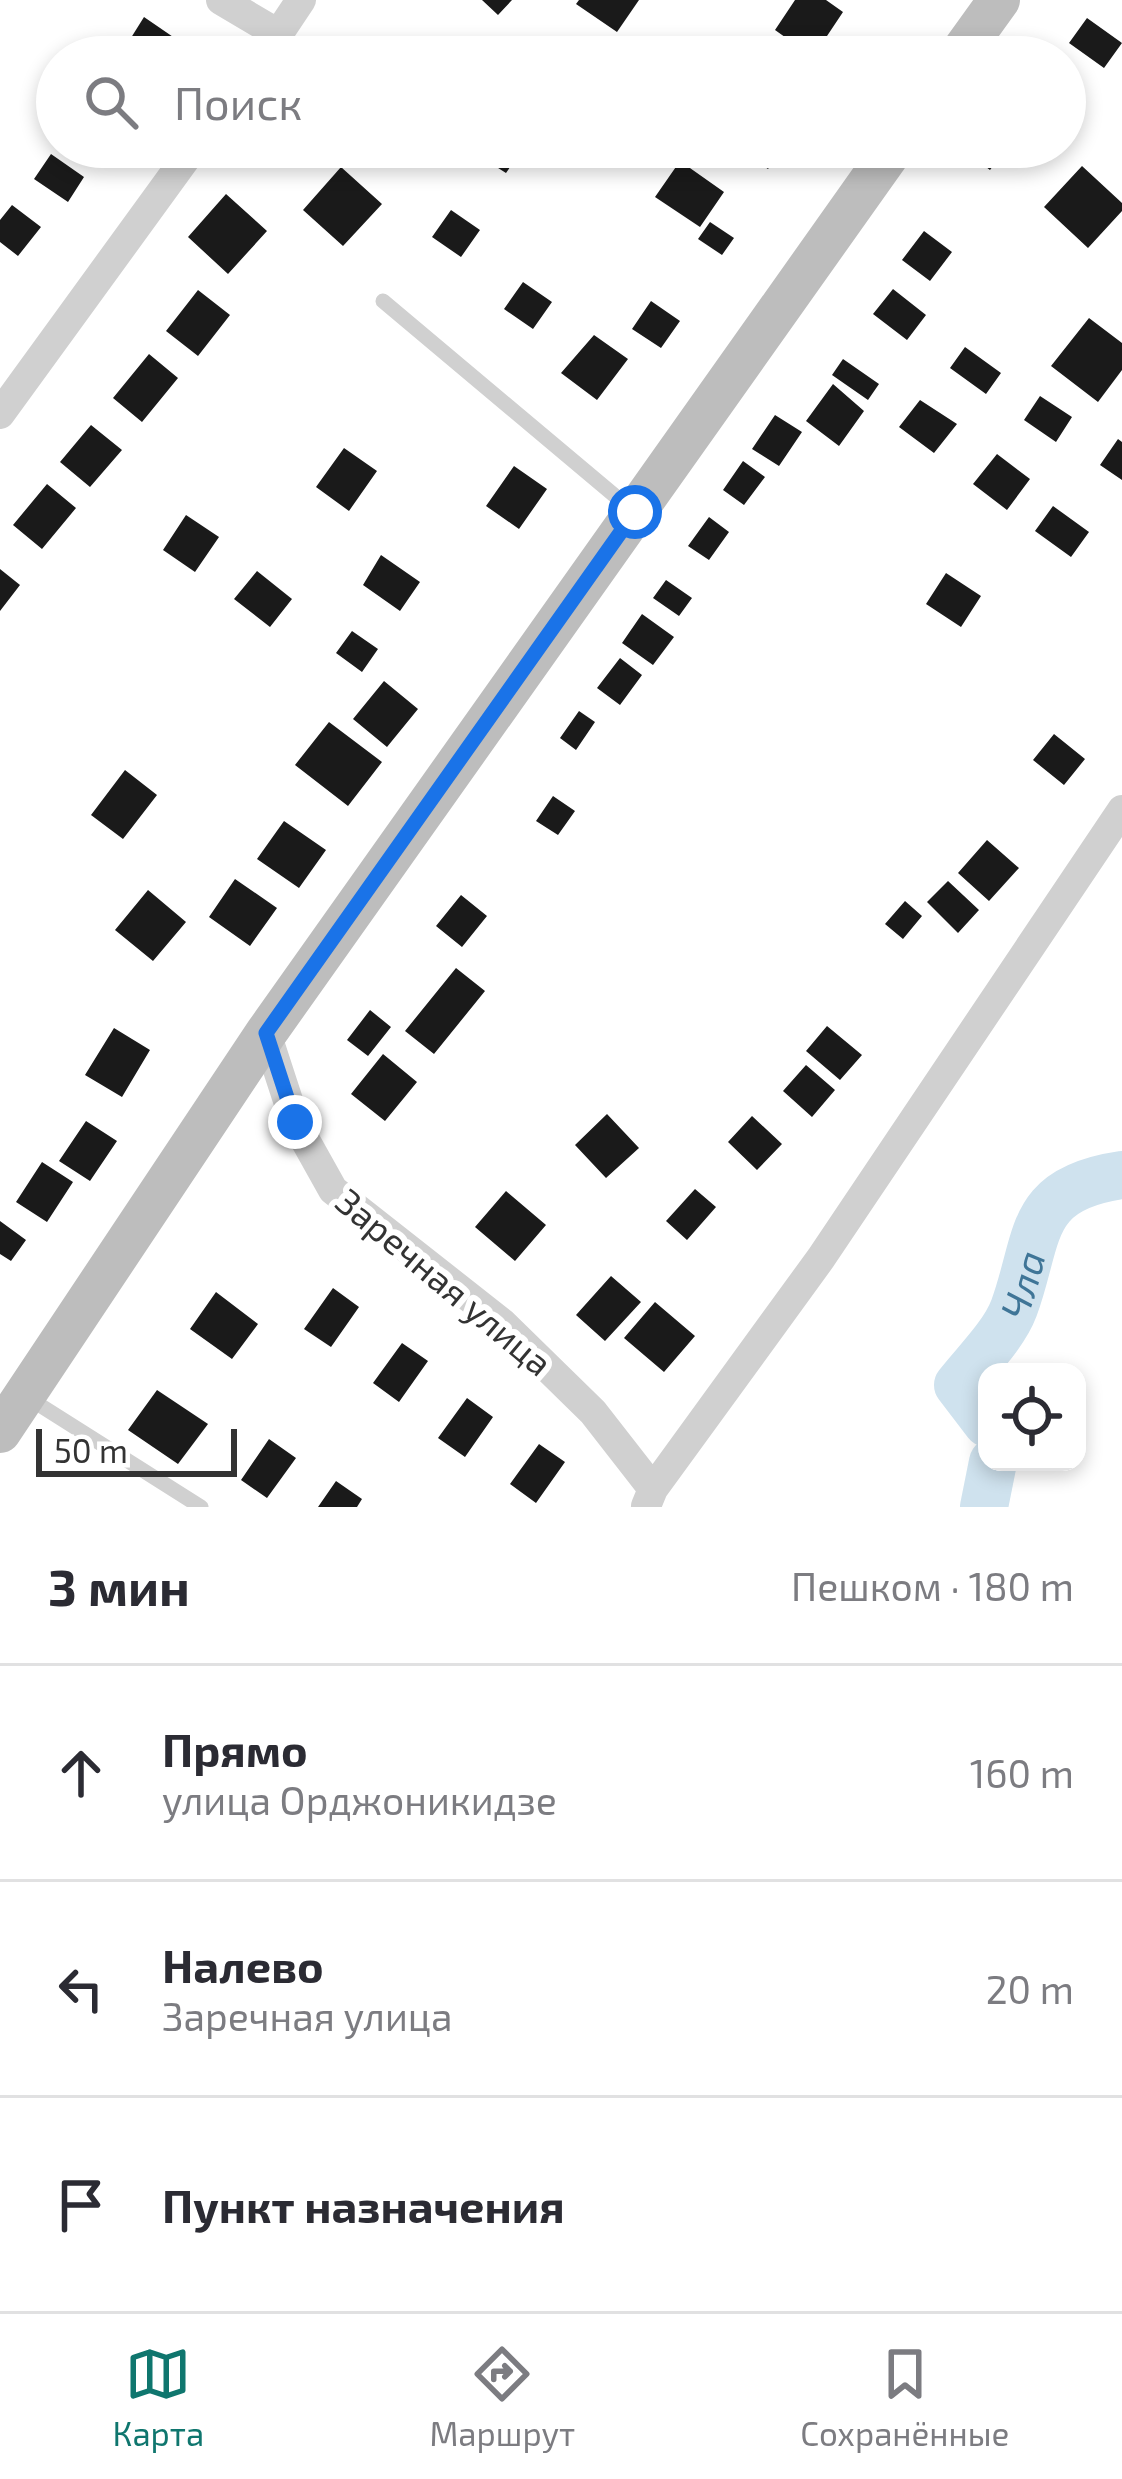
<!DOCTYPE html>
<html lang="ru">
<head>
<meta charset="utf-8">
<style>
  :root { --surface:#fff; --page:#f7f7f7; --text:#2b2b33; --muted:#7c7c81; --line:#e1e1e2; --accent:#0f766e }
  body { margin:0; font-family:"Exo 2",sans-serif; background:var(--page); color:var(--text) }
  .controls { position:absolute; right:36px; bottom:36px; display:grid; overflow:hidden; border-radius:24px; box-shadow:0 6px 18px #0003 }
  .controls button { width:108px; height:108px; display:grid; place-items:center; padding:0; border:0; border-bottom:3px solid var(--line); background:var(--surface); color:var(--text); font:60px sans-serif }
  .scale { position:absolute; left:36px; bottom:30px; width:201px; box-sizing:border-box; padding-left:12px; border:6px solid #333; border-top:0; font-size:33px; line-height:42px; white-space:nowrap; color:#333; -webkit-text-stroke:9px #fff; paint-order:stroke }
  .stop { position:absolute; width:36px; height:36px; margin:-27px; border:9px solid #1a73e8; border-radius:50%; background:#fff }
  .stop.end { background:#1a73e8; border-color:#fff; box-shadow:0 3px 12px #0008 }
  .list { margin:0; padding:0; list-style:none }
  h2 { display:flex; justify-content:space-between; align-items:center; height:156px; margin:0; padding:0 48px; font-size:51px }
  h2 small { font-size:39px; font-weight:400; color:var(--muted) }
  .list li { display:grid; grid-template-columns:78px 1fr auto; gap:36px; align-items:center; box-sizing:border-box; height:216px; padding:0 48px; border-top:3px solid var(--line) }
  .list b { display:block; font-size:45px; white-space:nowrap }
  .list p { margin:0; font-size:39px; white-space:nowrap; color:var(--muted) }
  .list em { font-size:39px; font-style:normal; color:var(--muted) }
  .icon { flex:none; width:66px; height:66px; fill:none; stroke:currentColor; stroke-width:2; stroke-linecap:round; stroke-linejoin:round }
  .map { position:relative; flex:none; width:1122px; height:1507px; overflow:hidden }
  .search { position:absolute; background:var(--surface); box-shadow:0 6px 18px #0003; left:36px; right:36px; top:36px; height:132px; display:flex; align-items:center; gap:30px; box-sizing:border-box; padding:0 42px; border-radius:66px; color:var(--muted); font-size:45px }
  .sheet { height:804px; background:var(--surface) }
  nav { display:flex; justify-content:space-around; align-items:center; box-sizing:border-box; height:168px; border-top:3px solid var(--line); background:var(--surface); font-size:33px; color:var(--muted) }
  nav a { display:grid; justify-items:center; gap:6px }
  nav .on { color:var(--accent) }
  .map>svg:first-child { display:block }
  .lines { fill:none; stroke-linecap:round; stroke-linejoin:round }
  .river { stroke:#cfe2ee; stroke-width:48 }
  .building { fill:#1a1a1a }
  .lane { stroke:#d0d0d0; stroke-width:15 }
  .street { stroke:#d0d0d0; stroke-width:30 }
  .secondary { stroke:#bdbdbd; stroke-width:42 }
  .route { stroke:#1a73e8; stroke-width:15 }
  .labels { text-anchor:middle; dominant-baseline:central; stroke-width:12; stroke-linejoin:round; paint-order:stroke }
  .street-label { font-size:36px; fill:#333; stroke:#fff }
  .water-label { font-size:39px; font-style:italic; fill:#3f7597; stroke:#fff }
</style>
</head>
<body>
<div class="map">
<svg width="1122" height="1507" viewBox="0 0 1122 1507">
  <rect width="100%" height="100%" fill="#fff"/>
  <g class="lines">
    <g class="river">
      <path id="s1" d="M 987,1423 L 958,1385 C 976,1362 1004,1335 1014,1308 C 1040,1237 1026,1189 1122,1175"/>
      <path d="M 984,1507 L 993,1462"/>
    </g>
  </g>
  <path class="building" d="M 482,0 L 512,0 L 498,15 Z
    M 579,0 L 639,0 L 617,32 L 576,4 Z
    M 795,0 L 826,0 L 843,12 L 813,57 L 775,30 Z
    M 144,17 L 179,41 L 168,57 L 119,57 Z
    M 1087,18 L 1122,43 L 1104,68 L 1069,43 Z
    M 691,38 L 717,57 L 678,57 Z
    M 481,147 L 524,147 L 506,173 L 476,154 Z
    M 736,147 L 783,147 L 768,169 Z
    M 960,147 L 1007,147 L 990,170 Z
    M 51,154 L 84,177 L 68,202 L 34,179 Z
    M 680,161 L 724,192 L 700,227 L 655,197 Z
    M 1082,166 L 1122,203 L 1122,211 L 1088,248 L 1044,207 Z
    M 341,167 L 382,204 L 343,246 L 303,210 Z
    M 226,194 L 267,231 L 228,274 L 188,237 Z
    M 12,205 L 41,227 L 18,256 L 0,242 L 0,220 Z
    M 451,210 L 480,230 L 461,257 L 432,237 Z
    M 710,222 L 734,238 L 722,255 L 698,239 Z
    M 924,231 L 952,252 L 930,281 L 902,260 Z
    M 523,282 L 552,302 L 533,329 L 504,309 Z
    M 893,289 L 926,315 L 907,340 L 873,314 Z
    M 198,290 L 230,315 L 198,356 L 166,331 Z
    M 651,301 L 680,321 L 661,348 L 632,329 Z
    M 1089,318 L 1122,343 L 1122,370 L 1098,402 L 1051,366 Z
    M 594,335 L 628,359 L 597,400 L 561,373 Z
    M 965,347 L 1001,373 L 986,394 L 950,368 Z
    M 149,354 L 178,378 L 142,422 L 113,398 Z
    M 843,359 L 879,384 L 868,400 L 832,375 Z
    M 833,384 L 864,411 L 839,446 L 806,421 Z
    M 1040,396 L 1072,417 L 1056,442 L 1024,420 Z
    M 920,400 L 957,424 L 934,453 L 899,427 Z
    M 775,415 L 802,432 L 779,466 L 752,449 Z
    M 91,425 L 122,450 L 90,487 L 60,462 Z
    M 1118,439 L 1122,442 L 1122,480 L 1100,465 Z
    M 344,448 L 377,471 L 349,511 L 316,487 Z
    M 997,454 L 1030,479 L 1007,510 L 973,484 Z
    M 743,461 L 765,477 L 744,505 L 723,490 Z
    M 514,466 L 547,489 L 519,529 L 486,506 Z
    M 47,484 L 76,508 L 42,549 L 13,525 Z
    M 1053,506 L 1089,532 L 1071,557 L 1035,531 Z
    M 186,515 L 219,537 L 195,572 L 163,550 Z
    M 709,517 L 729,532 L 709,560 L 688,546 Z
    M 381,555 L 420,582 L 400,611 L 363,585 Z
    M 0,569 L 20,585 L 0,611 Z
    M 257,571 L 292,599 L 270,627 L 234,599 Z
    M 946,573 L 981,596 L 961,627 L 926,604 Z
    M 666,580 L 692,598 L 679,616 L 653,598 Z
    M 642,614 L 674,637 L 653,665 L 622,643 Z
    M 352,631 L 378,649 L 362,672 L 336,653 Z
    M 620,658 L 642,675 L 620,705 L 597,688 Z
    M 384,681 L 418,709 L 387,747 L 353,719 Z
    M 579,711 L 595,722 L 576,750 L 560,738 Z
    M 329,722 L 382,762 L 348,806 L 295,765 Z
    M 1054,734 L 1085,759 L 1064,785 L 1033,760 Z
    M 125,770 L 157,795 L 123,839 L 91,815 Z
    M 553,796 L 575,811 L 558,835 L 536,821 Z
    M 284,821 L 326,850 L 299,888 L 257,859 Z
    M 987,840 L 1019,868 L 989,901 L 958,873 Z
    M 235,879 L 277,908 L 250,946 L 209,917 Z
    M 948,881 L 979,910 L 958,933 L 927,902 Z
    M 148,890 L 186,922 L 153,961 L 115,930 Z
    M 461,895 L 487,916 L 462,947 L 436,926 Z
    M 905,901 L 922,916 L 903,939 L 885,924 Z
    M 456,968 L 485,991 L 434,1054 L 405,1031 Z
    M 370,1010 L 391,1027 L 368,1056 L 347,1040 Z
    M 827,1026 L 862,1055 L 840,1080 L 806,1051 Z
    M 114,1028 L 150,1050 L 122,1097 L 85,1075 Z
    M 383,1054 L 417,1082 L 385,1121 L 351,1094 Z
    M 806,1065 L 835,1090 L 812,1117 L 783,1091 Z
    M 607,1114 L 639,1148 L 606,1178 L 575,1145 Z
    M 752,1116 L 782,1144 L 757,1170 L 728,1142 Z
    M 86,1121 L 117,1141 L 90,1181 L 59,1161 Z
    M 42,1162 L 73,1182 L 47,1222 L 16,1202 Z
    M 695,1189 L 716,1207 L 687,1240 L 666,1221 Z
    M 506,1191 L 546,1225 L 515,1261 L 475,1227 Z
    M 0,1221 L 26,1240 L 11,1261 L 0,1254 Z
    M 611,1276 L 641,1302 L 605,1341 L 576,1315 Z
    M 333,1288 L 359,1307 L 331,1347 L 304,1329 Z
    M 216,1292 L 258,1324 L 232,1359 L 190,1329 Z
    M 655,1302 L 695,1336 L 664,1372 L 624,1338 Z
    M 402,1343 L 428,1361 L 399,1402 L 373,1383 Z
    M 157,1390 L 208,1424 L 178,1464 L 128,1430 Z
    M 467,1398 L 493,1417 L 465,1457 L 438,1438 Z
    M 269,1439 L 296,1458 L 267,1498 L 241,1480 Z
    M 539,1444 L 565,1462 L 536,1503 L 510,1484 Z
    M 336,1481 L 362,1499 L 357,1507 L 318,1507 Z"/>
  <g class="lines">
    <path class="lane" d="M 383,301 L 633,511
      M 27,1397 L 201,1507"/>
    <path class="street" d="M 221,0 L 280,35
      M 263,57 L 301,0
      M 0,414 L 194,147
      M 266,1033 L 295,1122 L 333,1190 L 502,1323 L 593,1412 L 653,1489 L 646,1506
      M 653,1489 L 821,1258 L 1122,810"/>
    <path class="secondary" d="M 958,57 L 999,0
      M 0,1432 L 266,1033 L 894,147"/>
  </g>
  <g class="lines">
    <path class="route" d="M 295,1122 L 266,1033 L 635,512"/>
  </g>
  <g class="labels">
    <g class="street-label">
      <text transform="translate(445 1281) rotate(40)">Заречная улица</text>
    </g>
    <g class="water-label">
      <text stroke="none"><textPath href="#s1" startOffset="168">Чла</textPath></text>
    </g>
  </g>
</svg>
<div class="controls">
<button><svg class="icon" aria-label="locate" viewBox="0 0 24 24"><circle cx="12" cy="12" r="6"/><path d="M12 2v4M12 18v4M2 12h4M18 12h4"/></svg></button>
</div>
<div class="scale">50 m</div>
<div class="stop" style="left:635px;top:512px"></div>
<div class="stop end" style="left:295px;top:1122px"></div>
<div class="search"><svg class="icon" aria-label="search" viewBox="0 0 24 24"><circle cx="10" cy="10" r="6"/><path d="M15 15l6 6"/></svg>Поиск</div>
</div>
<section class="sheet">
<h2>3 мин<small>Пешком · 180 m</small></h2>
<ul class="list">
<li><svg class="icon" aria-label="ahead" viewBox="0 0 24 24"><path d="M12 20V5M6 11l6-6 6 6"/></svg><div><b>Прямо</b><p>улица Орджоникидзе</p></div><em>160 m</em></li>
<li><svg class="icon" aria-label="left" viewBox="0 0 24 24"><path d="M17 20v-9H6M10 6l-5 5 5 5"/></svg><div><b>Налево</b><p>Заречная улица</p></div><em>20 m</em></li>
<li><svg class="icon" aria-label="arrive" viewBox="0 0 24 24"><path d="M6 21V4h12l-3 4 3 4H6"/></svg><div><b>Пункт назначения</b></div></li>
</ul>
</section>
<nav>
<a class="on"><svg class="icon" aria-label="map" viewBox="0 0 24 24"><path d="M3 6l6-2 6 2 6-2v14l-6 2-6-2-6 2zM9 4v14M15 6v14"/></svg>Карта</a>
<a><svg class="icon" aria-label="directions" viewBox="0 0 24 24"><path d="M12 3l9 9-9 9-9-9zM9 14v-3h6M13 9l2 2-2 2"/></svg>Маршрут</a>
<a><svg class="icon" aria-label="saved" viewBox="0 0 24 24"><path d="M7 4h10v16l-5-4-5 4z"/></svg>Сохранённые</a>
</nav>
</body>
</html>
